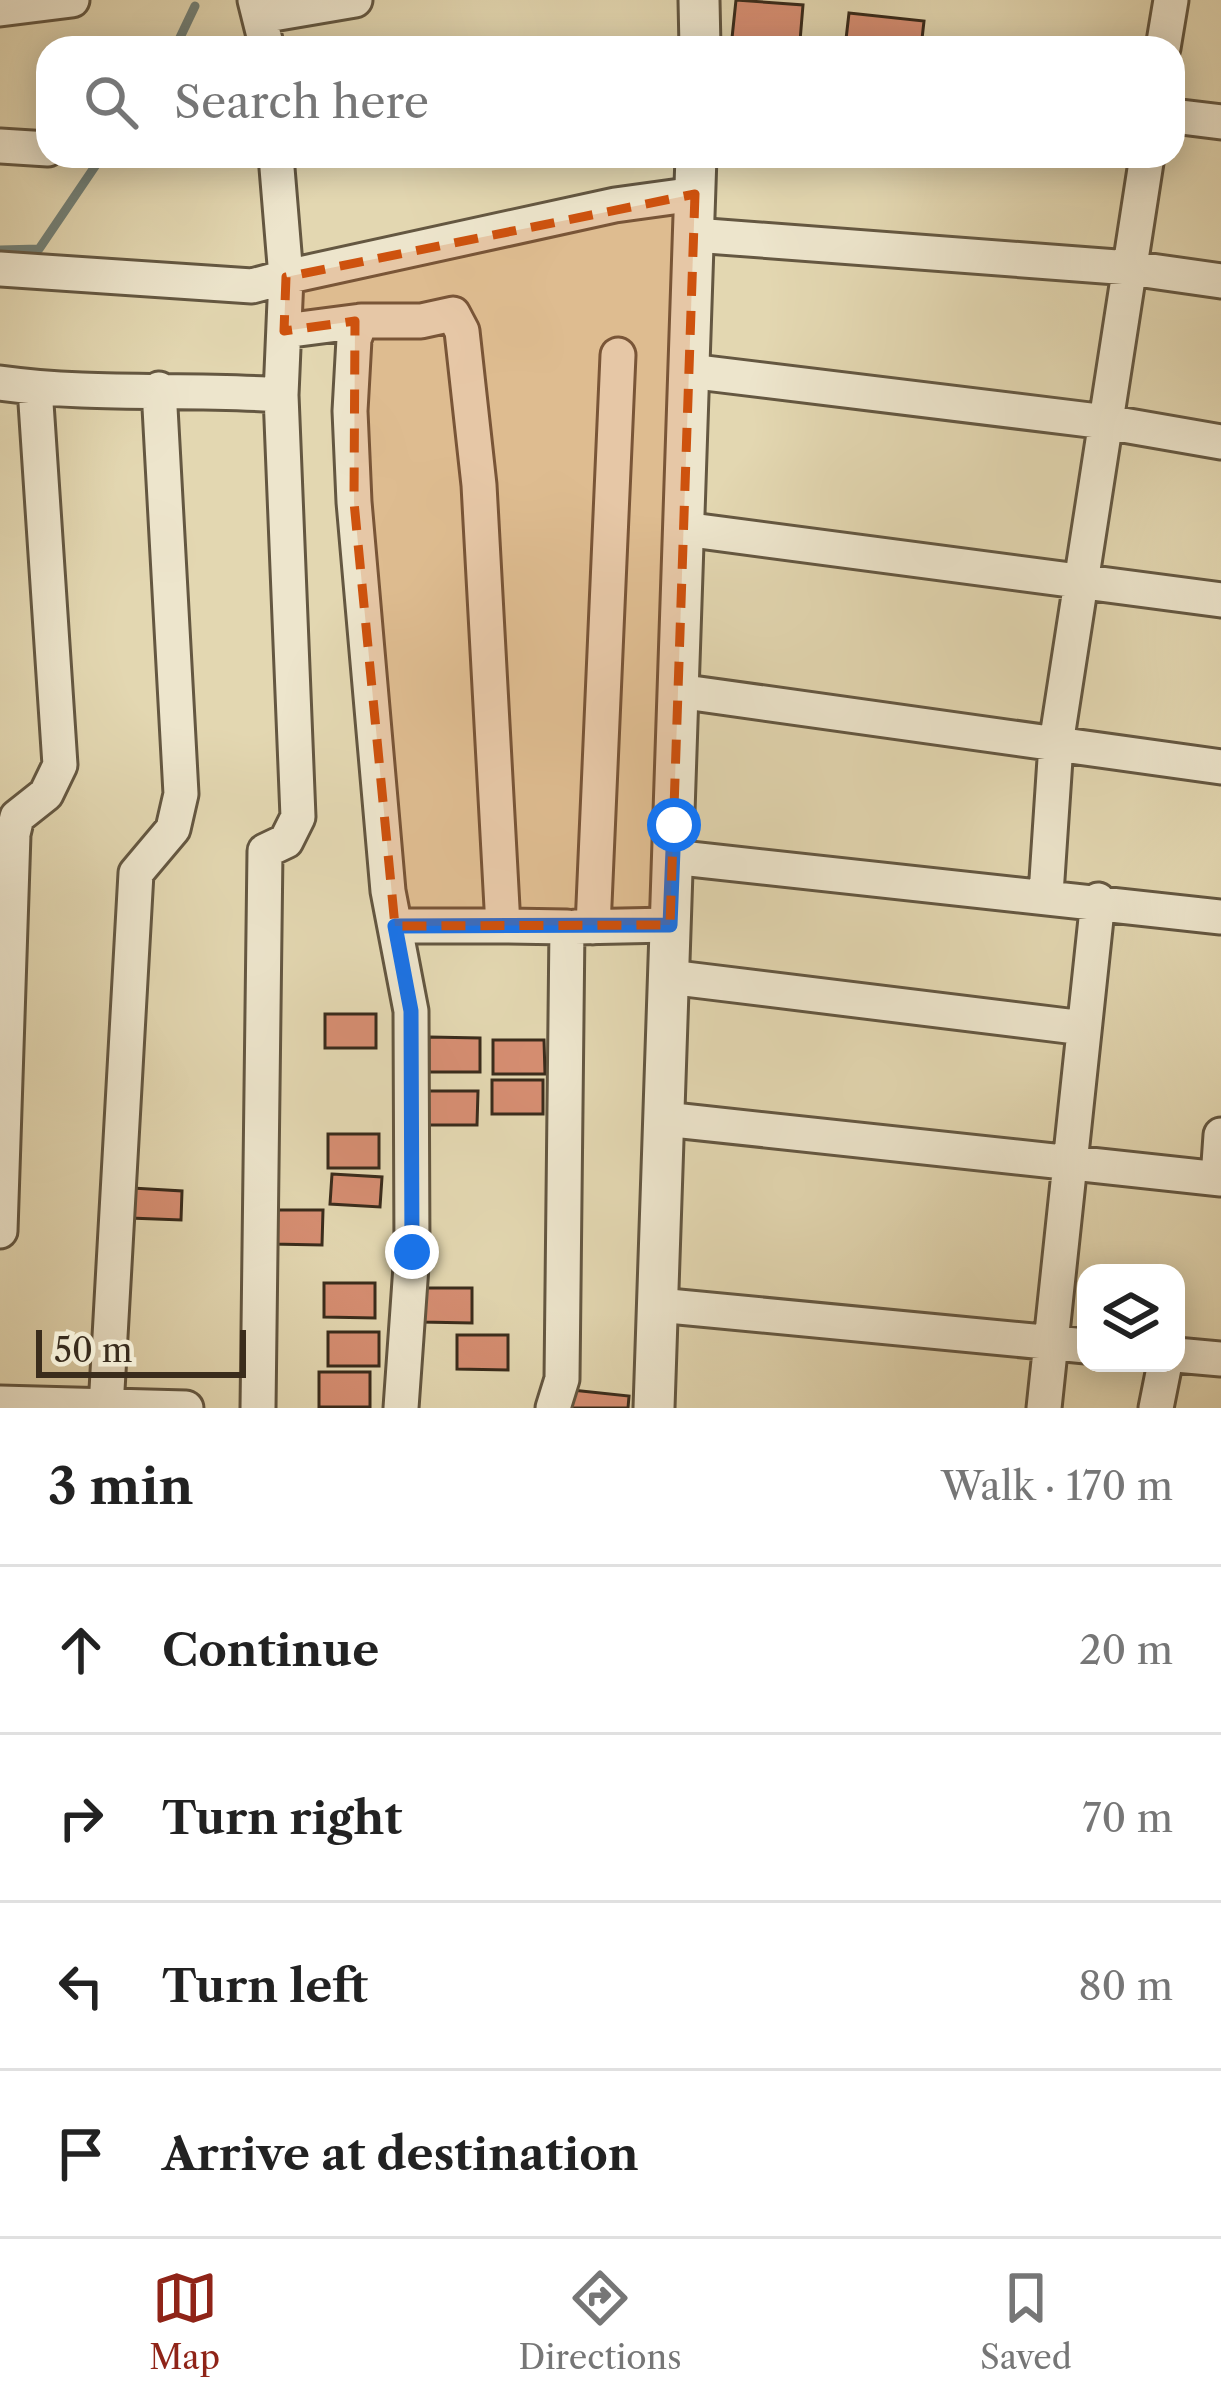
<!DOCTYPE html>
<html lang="en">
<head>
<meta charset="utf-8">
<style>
  :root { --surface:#fff; --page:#f6f6f6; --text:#222; --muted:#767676; --line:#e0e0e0; --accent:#8f2418 }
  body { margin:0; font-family:"Libre Caslon Text",serif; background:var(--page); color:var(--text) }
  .controls { position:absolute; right:36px; bottom:36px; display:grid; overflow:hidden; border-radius:24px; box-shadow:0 6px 30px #0003 }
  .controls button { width:108px; height:108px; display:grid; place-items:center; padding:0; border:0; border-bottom:3px solid var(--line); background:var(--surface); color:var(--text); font:60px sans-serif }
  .scale { position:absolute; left:36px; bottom:30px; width:210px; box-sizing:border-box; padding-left:12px; border:6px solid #3a2c1c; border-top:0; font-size:33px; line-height:42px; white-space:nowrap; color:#3a2c1c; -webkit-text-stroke:9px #ede5cc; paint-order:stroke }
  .stop { position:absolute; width:36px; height:36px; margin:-27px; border:9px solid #1a73e8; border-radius:50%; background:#fff }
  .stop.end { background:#1a73e8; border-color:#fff; box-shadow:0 3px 12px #0008 }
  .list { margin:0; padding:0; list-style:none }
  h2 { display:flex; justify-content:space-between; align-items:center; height:156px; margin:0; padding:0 48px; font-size:51px }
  h2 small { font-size:39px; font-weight:400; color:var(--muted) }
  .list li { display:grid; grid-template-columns:78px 1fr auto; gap:36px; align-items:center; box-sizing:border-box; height:168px; padding:0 48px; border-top:3px solid var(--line) }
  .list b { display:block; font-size:45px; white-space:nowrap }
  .list em { font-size:39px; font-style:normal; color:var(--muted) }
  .icon { flex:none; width:66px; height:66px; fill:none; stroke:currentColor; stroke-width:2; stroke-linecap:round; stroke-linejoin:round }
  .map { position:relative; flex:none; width:1221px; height:1408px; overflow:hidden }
  .search { position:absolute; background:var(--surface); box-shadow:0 6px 30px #0003; left:36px; right:36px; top:36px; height:132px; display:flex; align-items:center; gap:30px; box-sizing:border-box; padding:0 42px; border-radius:36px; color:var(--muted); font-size:45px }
  .sheet { height:828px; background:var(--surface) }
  nav { display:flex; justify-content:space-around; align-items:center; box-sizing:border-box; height:168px; border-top:3px solid var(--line); background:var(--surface); font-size:33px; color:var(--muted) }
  nav a { display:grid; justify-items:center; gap:6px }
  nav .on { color:var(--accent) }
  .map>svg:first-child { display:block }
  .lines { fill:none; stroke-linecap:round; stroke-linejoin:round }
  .stream { stroke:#728077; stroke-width:9 }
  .building { fill:#d68e72; stroke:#3a2c1c; stroke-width:3 }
  .minor-casing { stroke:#645741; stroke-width:39 }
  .tertiary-casing { stroke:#645741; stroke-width:45 }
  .minor { stroke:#ede5cc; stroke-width:33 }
  .tertiary { stroke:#ede5cc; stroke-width:39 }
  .route { stroke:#1a73e8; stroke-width:15 }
  .marked { fill:#ce520e; fill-opacity:0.2; stroke:#ce520e; stroke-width:9; stroke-dasharray:24 15; stroke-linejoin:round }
</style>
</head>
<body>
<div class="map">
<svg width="1221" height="1408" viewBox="0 0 1221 1408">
  <rect width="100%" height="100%" fill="#e3d7b1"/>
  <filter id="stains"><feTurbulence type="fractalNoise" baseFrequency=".00167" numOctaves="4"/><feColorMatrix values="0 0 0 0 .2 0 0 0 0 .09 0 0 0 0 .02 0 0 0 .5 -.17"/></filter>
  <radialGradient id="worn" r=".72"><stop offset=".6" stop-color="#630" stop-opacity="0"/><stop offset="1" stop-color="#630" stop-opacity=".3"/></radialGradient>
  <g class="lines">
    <path class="stream" d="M 175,48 L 195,6
      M 0,250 L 39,249 L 102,156"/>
  </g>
  <path class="building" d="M 736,0 L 803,5 L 800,41 L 732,38 Z
    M 849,13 L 924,21 L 921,48 L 845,48 Z
    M 325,1014 L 376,1014 L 376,1048 L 325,1048 Z
    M 429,1037 L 480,1038 L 480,1072 L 429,1072 Z
    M 493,1040 L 544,1040 L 545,1074 L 493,1074 Z
    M 492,1080 L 543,1080 L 543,1114 L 492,1114 Z
    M 427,1091 L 478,1091 L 477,1125 L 426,1125 Z
    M 328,1134 L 379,1134 L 379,1168 L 328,1168 Z
    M 332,1174 L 382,1177 L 380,1207 L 330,1204 Z
    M 132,1188 L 182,1191 L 181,1220 L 130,1218 Z
    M 271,1210 L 323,1210 L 322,1245 L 271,1244 Z
    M 324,1283 L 375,1283 L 375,1318 L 324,1317 Z
    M 421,1288 L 472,1288 L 472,1323 L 421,1322 Z
    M 328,1332 L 379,1332 L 379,1366 L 328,1366 Z
    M 457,1335 L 508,1335 L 508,1370 L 457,1369 Z
    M 319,1372 L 370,1372 L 370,1407 L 319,1407 Z
    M 572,1390 L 629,1396 L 628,1408 L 571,1408 Z"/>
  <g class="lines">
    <g class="minor-casing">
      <path id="minor" d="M 255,0 L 267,48
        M 0,9 L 72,0
        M 261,16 L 355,0
        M 1163,48 L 1171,0
        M 1173,116 L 1221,122
        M 0,146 L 48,149
        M 276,156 L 286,277 L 615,205 L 695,194
        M 694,235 L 1130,268 L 1221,281
        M 0,269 L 252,286 L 286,277 L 281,395 C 187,388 94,396 0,383
        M 361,321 L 421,321 L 453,314 L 462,331 L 479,485 L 503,926 L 567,927 L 562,1379 L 553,1408
        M 284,331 L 361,321 L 354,339 L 350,411 L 354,502 L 388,891 L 411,1011 L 412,1252 L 401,1408
        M 689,371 L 1106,422 L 1221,442
        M 684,529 L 1221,600
        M 678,691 L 1221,767
        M 672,857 L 1221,917
        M 1046,894 L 1056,744 L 1147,156
        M 395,926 L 503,926
        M 575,927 L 670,925
        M 593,927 L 618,355
        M 669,977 L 1084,1028
        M 664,1119 L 1221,1179
        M 1218,1178 L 1221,1135
        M 0,1231 L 13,834 L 17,817 L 46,794 L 60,765 L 35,388
        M 658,1305 L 1086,1346
        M 1176,1355 L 1221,1359
        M 0,1403 L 186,1408
        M 106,1408 L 136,873 L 173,829 L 181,794 L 159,389
        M 258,1408 L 265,851 L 286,841 L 298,817 L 281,395
        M 1044,1408 L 1098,900
        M 1156,1408 L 1165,1363"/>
    </g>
    <g class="tertiary-casing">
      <path id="tertiary" d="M 699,0 L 700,48
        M 654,1408 L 696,156"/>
    </g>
    <use href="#minor" class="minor"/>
    <use href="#tertiary" class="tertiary"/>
  </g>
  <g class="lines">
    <path class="route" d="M 412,1252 L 411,1011 L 395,926 L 670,925 L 674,825"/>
  </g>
  <path class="marked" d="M 695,194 L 670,925 L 395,926 L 354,502 L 355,321 L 284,331 L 286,277 Z"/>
  <rect width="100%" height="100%" filter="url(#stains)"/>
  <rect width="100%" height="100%" fill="url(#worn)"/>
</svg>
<div class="controls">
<button><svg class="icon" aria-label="layers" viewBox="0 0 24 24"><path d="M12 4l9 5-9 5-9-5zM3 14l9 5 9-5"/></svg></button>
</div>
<div class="scale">50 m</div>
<div class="stop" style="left:674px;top:825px"></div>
<div class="stop end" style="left:412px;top:1252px"></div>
<div class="search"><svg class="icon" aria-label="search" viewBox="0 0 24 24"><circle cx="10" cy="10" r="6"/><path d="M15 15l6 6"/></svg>Search here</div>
</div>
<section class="sheet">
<h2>3 min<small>Walk · 170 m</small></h2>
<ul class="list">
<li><svg class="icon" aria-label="ahead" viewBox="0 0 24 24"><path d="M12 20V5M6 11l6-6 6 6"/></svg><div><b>Continue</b></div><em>20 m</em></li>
<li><svg class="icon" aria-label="right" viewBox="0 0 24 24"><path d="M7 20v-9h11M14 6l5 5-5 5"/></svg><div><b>Turn right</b></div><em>70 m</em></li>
<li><svg class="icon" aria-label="left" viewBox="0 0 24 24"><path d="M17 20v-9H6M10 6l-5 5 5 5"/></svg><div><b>Turn left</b></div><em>80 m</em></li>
<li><svg class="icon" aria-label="arrive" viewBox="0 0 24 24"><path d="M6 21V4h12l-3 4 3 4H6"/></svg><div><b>Arrive at destination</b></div></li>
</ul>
</section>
<nav>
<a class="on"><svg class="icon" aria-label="map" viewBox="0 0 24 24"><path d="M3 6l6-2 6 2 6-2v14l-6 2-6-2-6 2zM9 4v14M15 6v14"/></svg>Map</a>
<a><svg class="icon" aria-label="directions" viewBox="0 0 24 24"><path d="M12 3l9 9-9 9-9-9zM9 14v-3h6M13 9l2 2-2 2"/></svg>Directions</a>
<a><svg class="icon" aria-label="saved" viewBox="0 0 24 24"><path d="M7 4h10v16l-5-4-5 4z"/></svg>Saved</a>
</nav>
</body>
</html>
